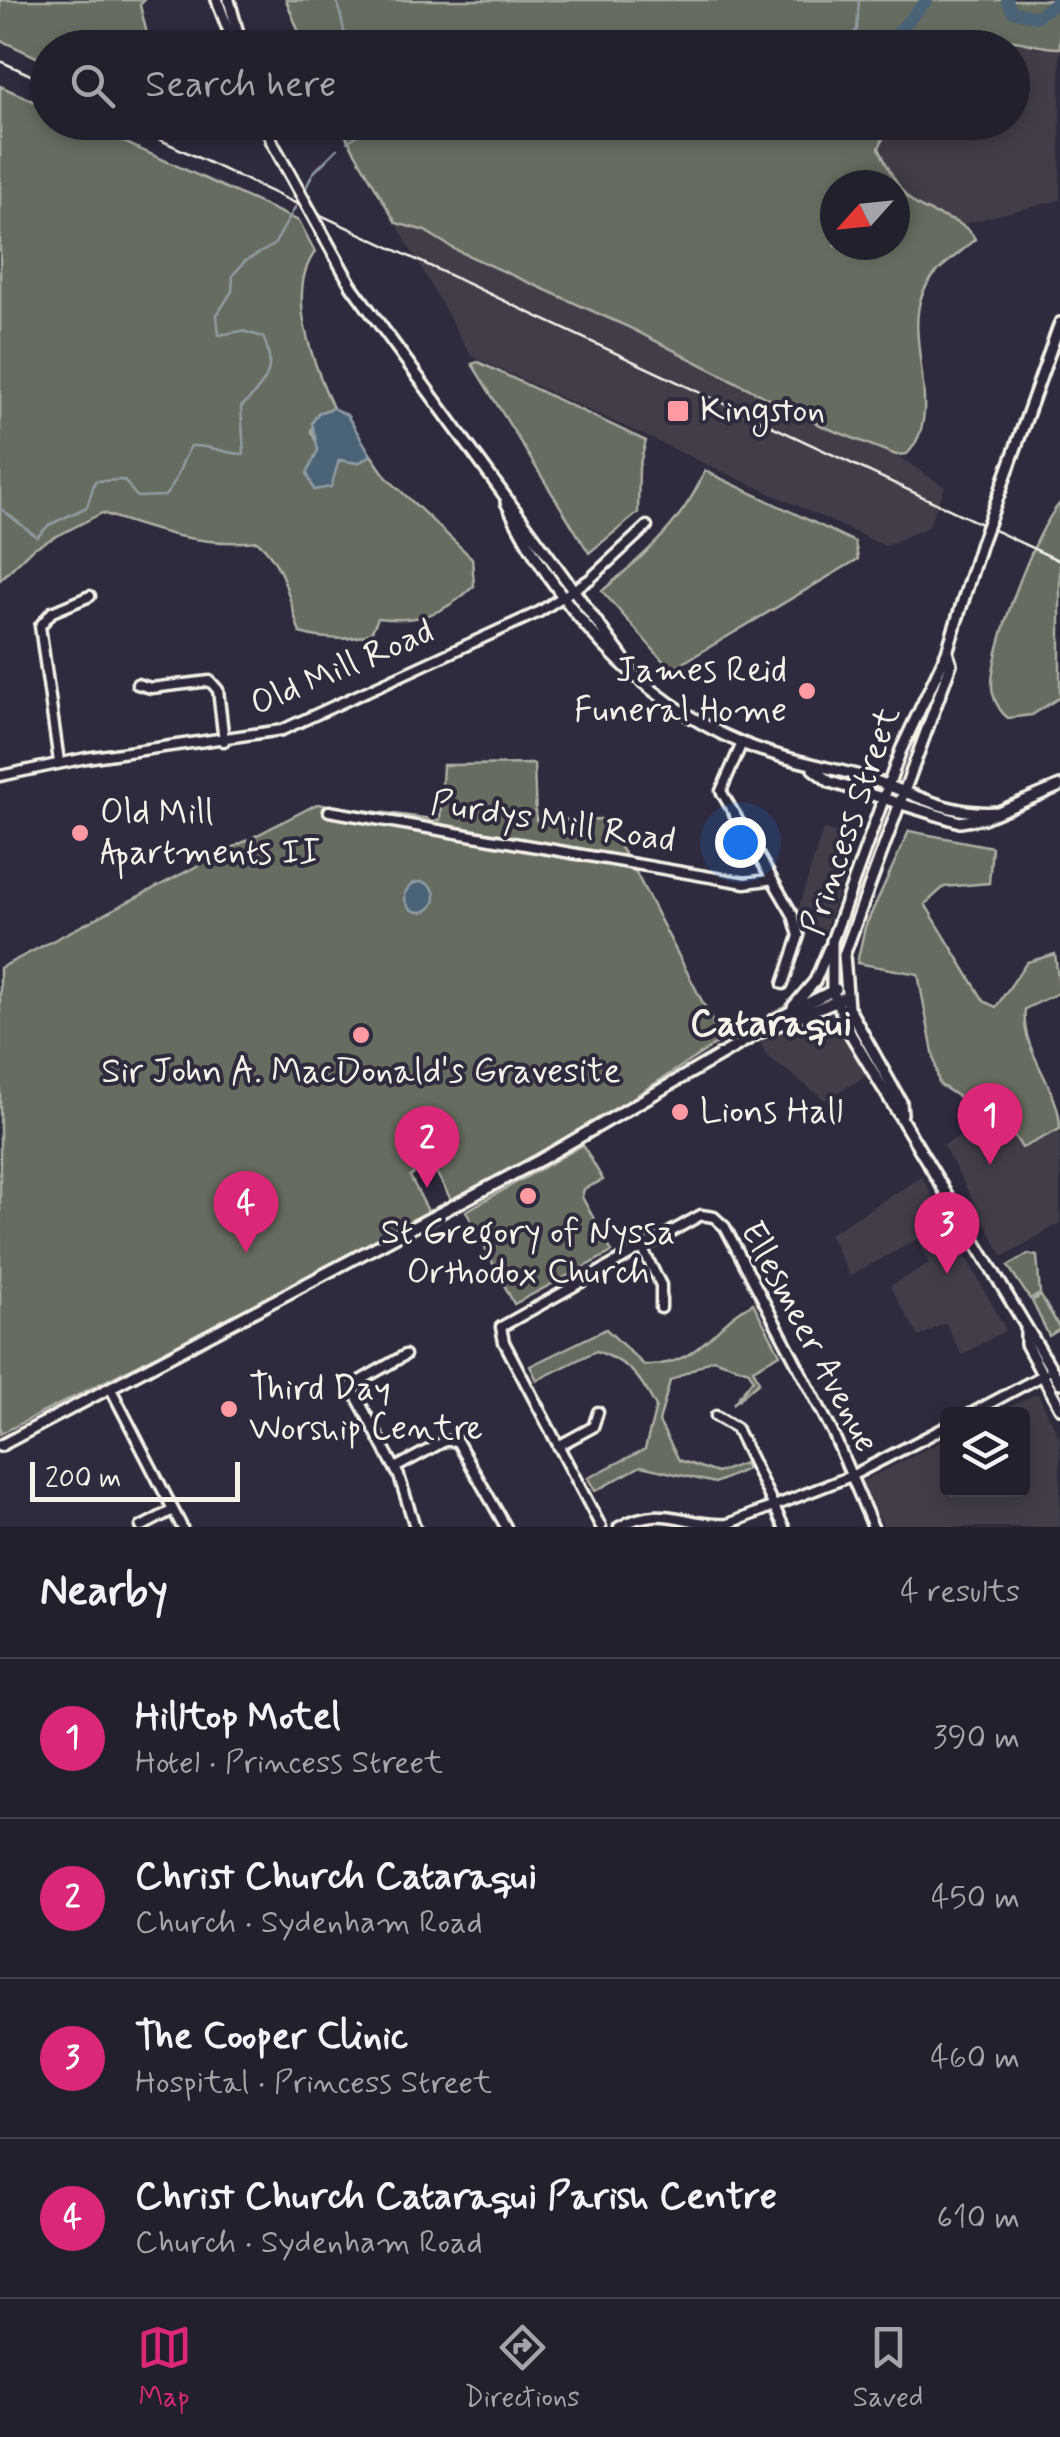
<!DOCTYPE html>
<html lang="en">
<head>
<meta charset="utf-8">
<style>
  :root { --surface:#23202e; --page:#2b2836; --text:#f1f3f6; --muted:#a3a3aa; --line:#403e4a; --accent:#db2777 }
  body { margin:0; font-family:Mynerve,sans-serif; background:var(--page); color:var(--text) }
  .controls { position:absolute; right:30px; bottom:30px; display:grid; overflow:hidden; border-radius:10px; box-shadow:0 5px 15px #0003 }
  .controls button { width:90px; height:90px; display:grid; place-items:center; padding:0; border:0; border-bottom:2px solid var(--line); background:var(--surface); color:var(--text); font:50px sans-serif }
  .compass { position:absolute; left:820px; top:170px; width:90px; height:90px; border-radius:50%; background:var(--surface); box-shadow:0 5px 15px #0003; rotate:243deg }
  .scale { position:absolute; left:30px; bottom:25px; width:210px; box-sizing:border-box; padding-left:10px; border:5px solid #f4f1e8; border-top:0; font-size:28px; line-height:35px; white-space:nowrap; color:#f4f1e8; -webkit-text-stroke:8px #2f2a3d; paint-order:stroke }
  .you { position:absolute; left:740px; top:842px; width:35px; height:35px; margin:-25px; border:8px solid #fff; border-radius:50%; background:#1a73e8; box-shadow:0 0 0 15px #1a73e833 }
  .badge { display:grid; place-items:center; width:65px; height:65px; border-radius:50%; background:var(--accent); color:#fff; font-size:32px; font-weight:700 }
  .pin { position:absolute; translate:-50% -82px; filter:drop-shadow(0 2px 5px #0008) }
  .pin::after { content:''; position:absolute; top:52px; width:35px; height:30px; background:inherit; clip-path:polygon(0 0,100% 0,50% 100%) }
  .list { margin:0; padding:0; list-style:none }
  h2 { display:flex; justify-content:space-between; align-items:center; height:130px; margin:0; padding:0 40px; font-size:42px }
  h2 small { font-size:32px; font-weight:400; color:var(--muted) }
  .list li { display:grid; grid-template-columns:65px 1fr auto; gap:30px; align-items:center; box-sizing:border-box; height:160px; padding:0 40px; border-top:2px solid var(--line) }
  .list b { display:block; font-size:38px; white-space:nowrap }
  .list p { margin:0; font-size:32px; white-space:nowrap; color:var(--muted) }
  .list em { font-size:32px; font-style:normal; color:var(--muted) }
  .icon { flex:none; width:55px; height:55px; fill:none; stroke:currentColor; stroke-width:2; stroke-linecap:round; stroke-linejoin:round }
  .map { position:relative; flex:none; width:1060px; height:1527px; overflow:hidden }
  .search { position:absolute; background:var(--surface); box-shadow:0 5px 15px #0003; left:30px; right:30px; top:30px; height:110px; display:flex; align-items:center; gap:25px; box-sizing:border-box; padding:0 35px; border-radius:55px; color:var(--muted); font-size:38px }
  .sheet { height:770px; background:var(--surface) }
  nav { display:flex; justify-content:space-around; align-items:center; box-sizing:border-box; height:140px; border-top:2px solid var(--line); background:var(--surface); font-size:28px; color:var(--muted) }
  nav a { display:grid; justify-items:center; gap:5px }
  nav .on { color:var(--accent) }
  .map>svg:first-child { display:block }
  .built { fill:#433c48 }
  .green { fill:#666c5f; stroke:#adaea4; stroke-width:2.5; fill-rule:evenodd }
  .water { fill:#4c6477; stroke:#8f9ca4; stroke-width:2.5 }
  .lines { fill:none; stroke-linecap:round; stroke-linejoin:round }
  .stream { stroke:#8f9ca4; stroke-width:2.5 }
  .river { stroke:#4c6477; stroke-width:12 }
  .minor-casing { stroke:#f4f1e8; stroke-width:15 }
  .major-casing { stroke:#f4f1e8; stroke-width:16 }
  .minor { stroke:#2f2a3d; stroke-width:8 }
  .major { stroke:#2f2a3d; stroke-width:9 }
  .rail { stroke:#f4f1e8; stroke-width:2.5 }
  .major-bridge-casing { stroke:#f4f1e8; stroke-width:16; stroke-linecap:butt }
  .major-bridge { stroke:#2f2a3d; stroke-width:9 }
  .poi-dot { fill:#ff9aa2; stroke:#2f2a3d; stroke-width:4 }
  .labels { text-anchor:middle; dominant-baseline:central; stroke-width:8; stroke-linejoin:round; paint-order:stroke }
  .poi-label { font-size:35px; fill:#f4f1e8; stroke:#2f2a3d; text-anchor:start }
  .street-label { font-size:35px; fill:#f4f1e8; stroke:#2f2a3d }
  .neighbourhood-label { font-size:38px; font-weight:bold; fill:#f4f1e8; stroke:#2f2a3d }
</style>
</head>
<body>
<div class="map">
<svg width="1060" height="1527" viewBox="0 0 1060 1527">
  <rect width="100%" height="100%" fill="#2f2a3d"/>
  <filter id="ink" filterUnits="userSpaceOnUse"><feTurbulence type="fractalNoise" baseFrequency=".01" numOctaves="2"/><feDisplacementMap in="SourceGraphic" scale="20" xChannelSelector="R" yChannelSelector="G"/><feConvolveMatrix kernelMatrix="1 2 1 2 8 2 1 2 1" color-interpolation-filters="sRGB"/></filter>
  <g filter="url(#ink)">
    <path class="built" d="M 1011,39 L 1040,49 L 1060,48 L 1060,200 L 962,224 L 935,217 L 911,201 L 894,179 L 879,148 L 884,136 L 902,123 L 1012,122 L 1012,48 L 1001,47 L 1004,40 Z
      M 396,223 L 425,231 L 456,250 L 626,326 L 822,426 L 896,455 L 945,487 L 928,527 L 885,546 L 471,356 Z
      M 823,829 L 856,840 L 823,937 L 803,929 L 797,913 Z
      M 825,1012 L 830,1012 L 866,1076 L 825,1100 L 767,1056 L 760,1043 Z
      M 1001,1114 L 1057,1127 L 1060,1133 L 1060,1223 L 1003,1257 L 943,1145 Z
      M 922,1177 L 1006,1330 L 962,1355 L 945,1323 L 919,1337 L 890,1286 L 929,1264 L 918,1239 L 850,1276 L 829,1234 Z
      M 1038,1393 L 1060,1439 L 1060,1527 L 884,1527 L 861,1482 L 947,1439 L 948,1490 L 1022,1490 L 1022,1414 L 996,1414 Z"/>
    <path class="green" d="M 0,0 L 144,0 L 140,5 L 149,42 L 147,47 L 48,48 L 47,62 L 0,40 Z
      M 286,0 L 1060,0 L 1060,48 C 1040,49 1023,40 1004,40 L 1001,48 L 305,47 Z
      M 0,86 L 47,107 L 48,122 L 82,123 L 299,221 L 315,252 C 284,294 315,367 333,408 L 318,413 L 311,431 L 331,473 L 339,460 L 358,463 L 371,455 L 387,478 L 472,558 L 474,586 C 444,614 419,623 378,618 L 371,633 C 350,642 321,639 300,633 C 288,598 286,566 257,541 C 201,547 155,531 102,513 L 32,549 L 0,580 Z
      M 338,123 L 902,123 L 884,136 L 879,148 C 888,167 897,189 914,203 C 933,218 965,218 975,239 C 957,257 931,270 922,295 C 904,342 946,414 907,454 L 896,455 L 822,426 L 626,326 L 456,250 L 425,231 L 396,223 ZM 835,185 L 895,185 L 895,245 L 835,245 Z
      M 478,362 L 646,441 L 639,467 L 638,513 L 589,553 L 472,364 Z
      M 705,471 L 855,542 L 858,559 L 671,670 L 602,591 C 645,555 683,522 705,471 Z
      M 1060,503 L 1060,697 L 1032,715 L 1008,718 C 999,711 992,697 992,685 C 992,646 1034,532 1060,503 Z
      M 534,764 L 536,820 L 601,819 L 633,867 L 722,1040 L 543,1156 L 454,1205 L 431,1163 L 410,1176 L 431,1217 L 0,1434 L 0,968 L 317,804 L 440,820 L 443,765 Z
      M 909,831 L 992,847 L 989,883 L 944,887 L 925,904 L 984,1001 L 996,1007 L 1027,962 L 1055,954 L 1060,992 L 1025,1009 C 1020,1053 1060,1086 1060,1129 L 1022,1148 L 1001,1115 L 980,1124 L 968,1103 L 939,1084 L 918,974 L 857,963 L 865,927 Z
      M 583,1145 L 603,1180 L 584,1189 L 582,1197 L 612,1252 L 514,1304 L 466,1211 Z
      M 1028,1254 L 1037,1256 L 1040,1294 L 1030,1299 L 1008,1266 Z
      M 1041,1296 L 1060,1329 L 1049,1336 L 1032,1301 Z
      M 753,1303 L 780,1354 L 753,1369 L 759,1382 L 733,1404 L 753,1379 L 749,1371 L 713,1359 L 670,1381 L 659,1422 L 679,1460 L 717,1473 L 744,1463 L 747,1469 L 715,1483 L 641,1466 L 595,1491 L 588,1478 L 645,1449 L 656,1407 C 640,1376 629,1362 596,1351 L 537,1380 L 530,1366 L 606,1329 L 644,1365 C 700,1367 711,1325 753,1303 Z"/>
    <path class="water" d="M 333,408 L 347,415 L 371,455 L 358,463 L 339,460 L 331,487 L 314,490 L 307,473 L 318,450 L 312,423 L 318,413 Z
      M405 897a15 15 0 1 1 30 0a15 15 0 1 1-30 0Z"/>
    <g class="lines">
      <path class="stream" d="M 337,0 L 348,48
        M 836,48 L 857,30 L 859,0
        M 883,48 L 888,43
        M 347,142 L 358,135 L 357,122
        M 304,192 L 313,173 L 337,149
        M 0,508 L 37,537 L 49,525 L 87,507 L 95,481 L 124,480 L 137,497 L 165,496 C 181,476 179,464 191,446 C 212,445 224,454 244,454 L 241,407 C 265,385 278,369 263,337 L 242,331 L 219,335 L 217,315 L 232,291 L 233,275 L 245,261 L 274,245 L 296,206"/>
      <path class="river" d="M 1007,0 L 1012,11 L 1036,17 L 1060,0
        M 888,43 L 927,0"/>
      <g class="minor-casing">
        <path id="minor" d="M 137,684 L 151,688 L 210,681 L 218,690 L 224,741
          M 742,743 L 721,791 L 793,915 L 799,936 L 783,984
          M 59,762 L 40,626 L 52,612 L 90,596
          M 0,776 L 86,758 L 282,730 L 539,612 L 590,579 L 647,526
          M 329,811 L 745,883 L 768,880
          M 641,1246 L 661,1285 L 661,1308
          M 405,1355 L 351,1386 L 399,1476 L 415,1527
          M 111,1389 L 182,1527
          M 970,1414 L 1045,1374
          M 716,1416 L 736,1428 L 784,1527
          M 558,1446 L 593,1427 L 598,1412
          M 395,1468 L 445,1441 L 457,1441 L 506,1527
          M 141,1527 L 173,1510
          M 601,1527 L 504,1342 L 501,1327 L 701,1215 L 714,1217 L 725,1227 L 833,1433 L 873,1527
          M 619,1527 C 665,1502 685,1527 728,1524 L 851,1476 L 948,1426"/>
      </g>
      <g class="major-casing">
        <path id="major" d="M 217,0 L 235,48
          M 229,0 L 242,48
          M 265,122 L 272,142
          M 351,285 L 623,658
          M 1001,489 L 1060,323
          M 506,502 C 555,603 635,699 742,743 C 783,760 825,766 867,778 C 913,793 949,816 998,812
          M 981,543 L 947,652 L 901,750 L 832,941 L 832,990 L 851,1035 L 1060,1383
          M 813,769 L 830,782 L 960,822 L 984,818 L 1060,786
          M 793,1007 L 815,981 L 829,948
          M 771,1027 L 774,1020 L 836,989
          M 902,1114 L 901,1102 L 848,1007 L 844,955 L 951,664 L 947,652
          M 1026,1329 L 1026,1344 L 1060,1408
          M 0,1446 L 540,1160 L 757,1034 L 845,997"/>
      </g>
      <use href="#minor" class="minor"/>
      <use href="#major" class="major"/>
      <path class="rail" d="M 0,61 L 48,83
        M 122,122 L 1060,561"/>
      <g class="major-bridge-casing">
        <path id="major-bridge" d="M 272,142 L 351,285
          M 981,543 L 1001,489"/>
      </g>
      <use href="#major-bridge" class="major-bridge"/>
    </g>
  </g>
  <g class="poi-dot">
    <rect x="666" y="399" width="24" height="24" rx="5"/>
    <circle cx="807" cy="691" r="10"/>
    <circle cx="80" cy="833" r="10"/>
    <circle cx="361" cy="1035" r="10"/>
    <circle cx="680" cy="1112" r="10"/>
    <circle cx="528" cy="1196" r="10"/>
    <circle cx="229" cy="1409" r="10"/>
  </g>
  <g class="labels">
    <g class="poi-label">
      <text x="700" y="411">Kingston</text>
      <text x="787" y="671" text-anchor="end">James Reid<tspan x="787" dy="40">Funeral Home</tspan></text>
      <text x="100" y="813">Old Mill<tspan x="100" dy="40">Apartments II</tspan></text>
      <text x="361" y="1072" text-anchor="middle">Sir John A. MacDonald's Gravesite</text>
      <text x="700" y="1112">Lions Hall</text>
      <text x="528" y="1233" text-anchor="middle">St Gregory of Nyssa<tspan x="528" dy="40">Orthodox Church</tspan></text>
      <text x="249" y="1389">Third Day<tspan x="249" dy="40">Worship Centre</tspan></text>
    </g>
    <g class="street-label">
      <text transform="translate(342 668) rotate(-23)">Old Mill Road</text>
      <text transform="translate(851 821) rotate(-71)">Princess Street</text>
      <text transform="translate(553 822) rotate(9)">Purdys Mill Road</text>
      <text transform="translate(809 1337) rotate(62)">Ellesmeer Avenue</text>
    </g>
    <g class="neighbourhood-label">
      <text x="771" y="1024">Cataraqui</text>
    </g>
  </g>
</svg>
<div class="controls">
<button><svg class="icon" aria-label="layers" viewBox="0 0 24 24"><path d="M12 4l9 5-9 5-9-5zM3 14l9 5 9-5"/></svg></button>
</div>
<svg class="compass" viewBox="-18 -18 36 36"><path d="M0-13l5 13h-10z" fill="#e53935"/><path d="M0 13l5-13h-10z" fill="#a3a3aa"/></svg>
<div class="scale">200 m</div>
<div class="you"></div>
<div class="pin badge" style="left:990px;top:1165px">1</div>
<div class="pin badge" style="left:427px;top:1188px">2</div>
<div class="pin badge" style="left:947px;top:1274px">3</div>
<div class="pin badge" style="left:246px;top:1253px">4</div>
<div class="search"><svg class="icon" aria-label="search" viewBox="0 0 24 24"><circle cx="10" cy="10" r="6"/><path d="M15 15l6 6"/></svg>Search here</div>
</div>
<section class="sheet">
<h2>Nearby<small>4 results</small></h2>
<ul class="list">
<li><span class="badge">1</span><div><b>Hilltop Motel</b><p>Hotel · Princess Street</p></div><em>390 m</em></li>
<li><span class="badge">2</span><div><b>Christ Church Cataraqui</b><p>Church · Sydenham Road</p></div><em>450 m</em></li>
<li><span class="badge">3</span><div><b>The Cooper Clinic</b><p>Hospital · Princess Street</p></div><em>460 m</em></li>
<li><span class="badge">4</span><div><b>Christ Church Cataraqui Parish Centre</b><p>Church · Sydenham Road</p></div><em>610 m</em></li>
</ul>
</section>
<nav>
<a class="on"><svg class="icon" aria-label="map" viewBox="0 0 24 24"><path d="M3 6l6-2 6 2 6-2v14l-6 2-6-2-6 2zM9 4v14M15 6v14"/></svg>Map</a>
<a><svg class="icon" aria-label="directions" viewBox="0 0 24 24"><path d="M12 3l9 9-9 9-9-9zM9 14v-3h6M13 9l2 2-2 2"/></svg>Directions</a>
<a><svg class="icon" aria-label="saved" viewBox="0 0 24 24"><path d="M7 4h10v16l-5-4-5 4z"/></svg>Saved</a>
</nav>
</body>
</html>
